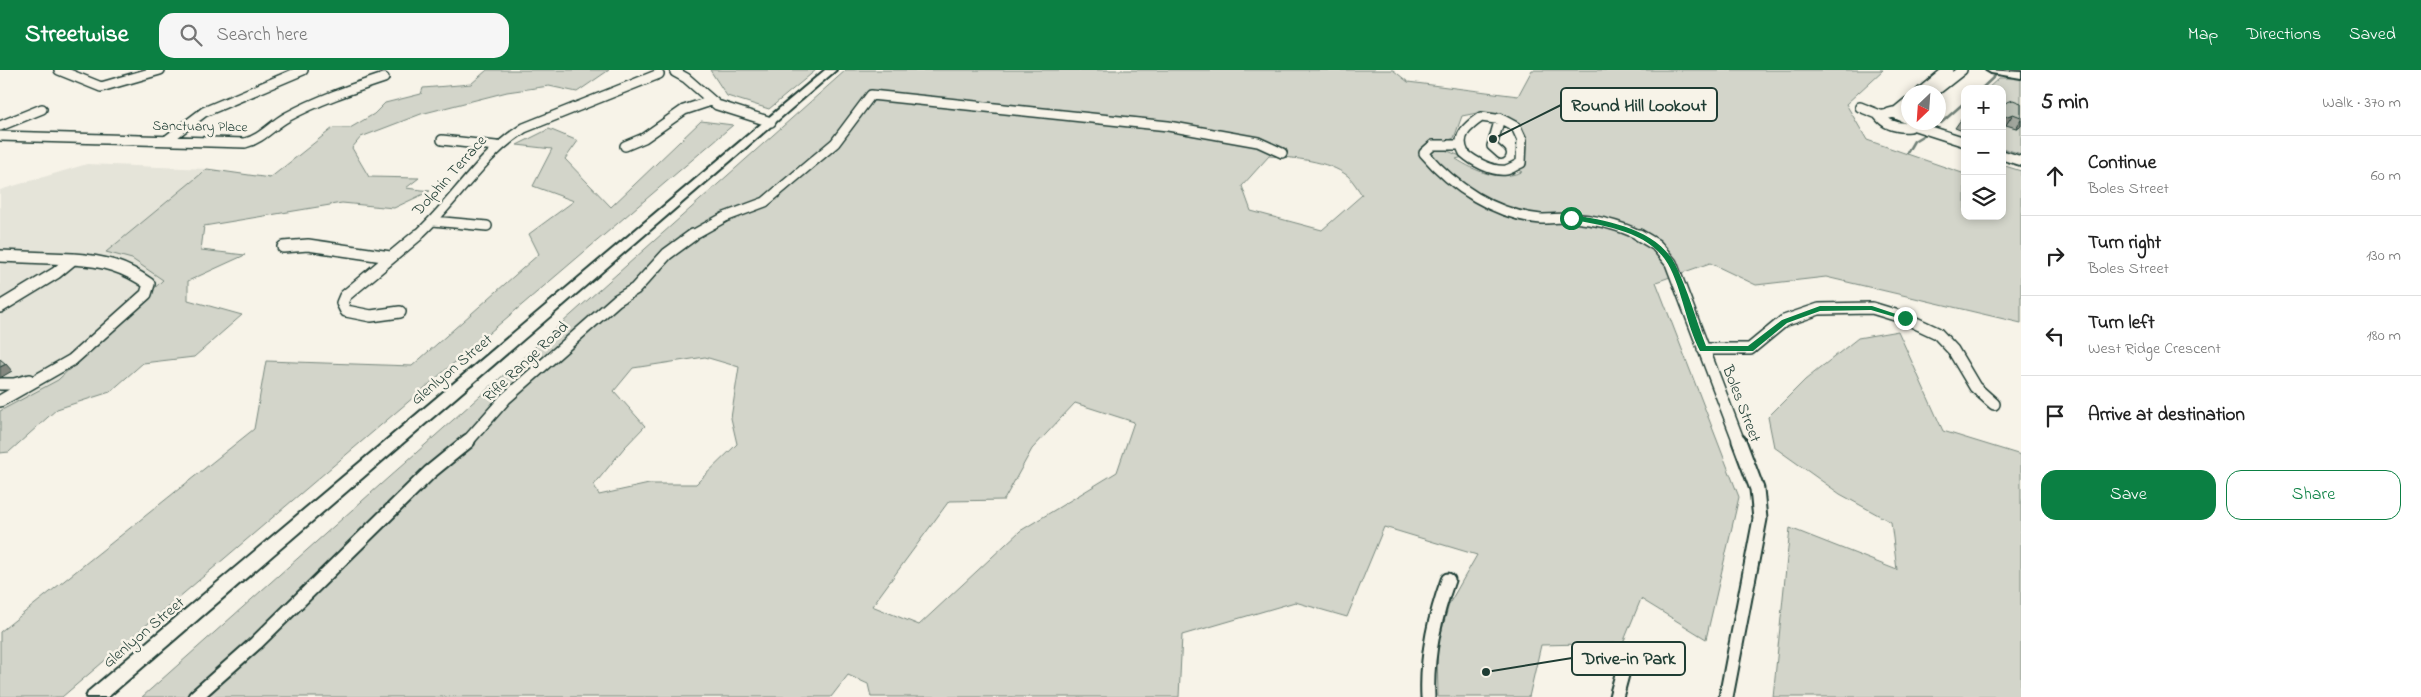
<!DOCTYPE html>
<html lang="en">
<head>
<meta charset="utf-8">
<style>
  :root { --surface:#fff; --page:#f6f6f6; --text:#222; --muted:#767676; --line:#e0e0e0; --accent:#0b8043 }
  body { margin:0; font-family:"Indie Flower",sans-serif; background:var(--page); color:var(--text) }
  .controls { position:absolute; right:15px; top:15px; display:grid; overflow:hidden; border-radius:10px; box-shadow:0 2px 8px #0003 }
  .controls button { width:45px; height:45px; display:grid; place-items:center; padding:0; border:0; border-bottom:1px solid var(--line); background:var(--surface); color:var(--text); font:25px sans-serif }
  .compass { position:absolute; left:1901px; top:15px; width:45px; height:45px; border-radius:50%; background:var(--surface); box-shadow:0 2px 8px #0003; rotate:205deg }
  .stop { position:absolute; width:15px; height:15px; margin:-11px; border:4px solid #0b8043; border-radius:50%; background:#fff }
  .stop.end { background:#0b8043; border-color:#fff; box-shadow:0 1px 5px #0008 }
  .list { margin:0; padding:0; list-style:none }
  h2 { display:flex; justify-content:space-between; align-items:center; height:65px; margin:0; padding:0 20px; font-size:21px }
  h2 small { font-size:16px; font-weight:400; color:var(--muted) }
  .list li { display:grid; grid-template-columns:32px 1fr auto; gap:15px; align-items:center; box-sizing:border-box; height:80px; padding:0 20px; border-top:1px solid var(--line) }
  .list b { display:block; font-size:19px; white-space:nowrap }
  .list p { margin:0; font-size:16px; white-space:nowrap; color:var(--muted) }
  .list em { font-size:16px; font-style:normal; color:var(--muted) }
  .actions { display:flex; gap:10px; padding:15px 20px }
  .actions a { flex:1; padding:11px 0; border:1px solid var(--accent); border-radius:15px; text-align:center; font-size:18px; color:var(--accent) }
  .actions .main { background:var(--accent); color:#fff }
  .icon { flex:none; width:28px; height:28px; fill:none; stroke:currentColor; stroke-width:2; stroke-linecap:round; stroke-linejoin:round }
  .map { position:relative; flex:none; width:2021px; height:627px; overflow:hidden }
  header { display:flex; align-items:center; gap:30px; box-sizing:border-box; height:70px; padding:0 25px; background:var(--accent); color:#fff }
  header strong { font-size:24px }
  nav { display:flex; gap:28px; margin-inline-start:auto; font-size:18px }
  .search { width:350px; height:45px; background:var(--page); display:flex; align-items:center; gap:12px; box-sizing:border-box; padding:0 18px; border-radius:15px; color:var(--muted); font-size:19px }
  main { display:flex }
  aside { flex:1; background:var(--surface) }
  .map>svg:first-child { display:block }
  .built { fill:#e5e4d9 }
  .green { fill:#d3d5ca; stroke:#79897f; fill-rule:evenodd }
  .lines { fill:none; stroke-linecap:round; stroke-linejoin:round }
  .stream { stroke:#6f8077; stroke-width:2.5 }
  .minor-far2-casing { stroke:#1f3d34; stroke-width:12 }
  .minor-far1-casing { stroke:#1f3d34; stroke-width:14 }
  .minor-casing { stroke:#1f3d34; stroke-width:17 }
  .major-casing { stroke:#1f3d34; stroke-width:4 }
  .minor-far2 { stroke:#f7f3e8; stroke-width:9 }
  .minor-far1 { stroke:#f7f3e8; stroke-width:11 }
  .minor { stroke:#f7f3e8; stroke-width:13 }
  .major { fill:#f7f3e8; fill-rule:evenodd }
  .wall { fill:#a1a69d; stroke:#1f3d34 }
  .shaded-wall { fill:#83877f; stroke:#1f3d34 }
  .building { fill:#bbc1b6; stroke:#1f3d34 }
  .route { fill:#0b8043 }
  .labels { text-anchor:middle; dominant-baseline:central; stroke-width:5; stroke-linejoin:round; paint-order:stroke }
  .far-street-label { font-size:14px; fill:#1f3d34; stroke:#f7f3e8 }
  .street-label { font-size:16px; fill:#1f3d34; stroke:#f7f3e8 }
  .leader { fill:none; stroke:#1f3d34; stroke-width:2 }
  .callout-dot { fill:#1f3d34; stroke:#f7f3e8; stroke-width:2 }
  .callout { fill:#f7f3e8; stroke:#1f3d34; stroke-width:2 }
  .callout-label { font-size:18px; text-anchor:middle; font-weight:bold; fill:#1f3d34 }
</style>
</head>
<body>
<header>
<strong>Streetwise</strong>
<div class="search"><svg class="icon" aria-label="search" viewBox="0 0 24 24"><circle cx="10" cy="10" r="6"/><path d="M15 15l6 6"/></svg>Search here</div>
<nav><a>Map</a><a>Directions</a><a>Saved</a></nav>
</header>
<main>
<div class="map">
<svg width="2021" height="627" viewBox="0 0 2021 627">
  <rect width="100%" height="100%" fill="#f7f3e8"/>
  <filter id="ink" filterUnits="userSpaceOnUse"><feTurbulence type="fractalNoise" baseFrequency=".02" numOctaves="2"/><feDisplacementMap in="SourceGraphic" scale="10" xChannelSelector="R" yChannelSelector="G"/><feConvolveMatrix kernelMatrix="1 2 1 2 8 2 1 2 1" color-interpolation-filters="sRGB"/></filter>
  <g filter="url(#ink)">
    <path class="built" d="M 87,94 L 207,99 L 171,213 L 36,340 L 0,356 L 0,120 Z"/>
    <path class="green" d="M 487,0 L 609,0 L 577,22 L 549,16 L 507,22 L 421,44 L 361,67 L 352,78 L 369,107 L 419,108 L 406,118 L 430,121 L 394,138 L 342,133 L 204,156 L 201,180 L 245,185 L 188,211 L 188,230 L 242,245 L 194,287 L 143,293 L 110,322 L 57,339 L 9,382 L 0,383 L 0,341 L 58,310 L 163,210 L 132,189 L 106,182 L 207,99 L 270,108 L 333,58 L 350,58 L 374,44 L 385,33 L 421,24 L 423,18 L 471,14 Z
      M 710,0 L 816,0 L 769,39 L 727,26 Z
      M 846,0 L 1393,0 L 1408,12 L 1518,26 L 1532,0 L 1883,0 L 1846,34 L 1867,70 L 1965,104 L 1965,146 L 2002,146 L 2002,95 L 2021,101 L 2021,253 L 1826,207 L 1756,215 L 1710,193 L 1656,212 L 1739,427 L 1706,569 L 1641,529 L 1623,573 L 1541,575 L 1529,627 L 1438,627 L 1437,578 L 1449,534 L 1477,485 L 1384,457 L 1347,547 L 1295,532 L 1182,565 L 1179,627 L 871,627 L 868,614 L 848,605 L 831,627 L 142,627 ZM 1482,42 C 1497,45 1521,49 1526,67 C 1528,73 1525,84 1525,91 L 1516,99 L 1522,102 C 1498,111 1477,102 1456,89 L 1463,87 L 1445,80 L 1444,72 L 1454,68 L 1462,46 ZM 1269,86 C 1294,88 1327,90 1348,106 C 1353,111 1358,119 1362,125 L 1322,160 L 1251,141 L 1242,116 ZM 705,287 L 739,297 L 731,348 L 737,374 L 696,414 L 649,414 L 599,425 L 594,415 L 624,378 L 645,356 L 614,321 L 633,298 ZM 1075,333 L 1134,352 L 1117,402 L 1020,461 L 919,555 L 872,536 L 949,431 L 1004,430 L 1032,379 Z
      M 1999,8 L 2021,8 L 2021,84 L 2002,78 L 2002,19 L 1987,19 Z
      M 701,51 L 733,55 L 62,627 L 0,627 L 0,562 L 254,359 L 266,291 L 412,296 L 539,184 L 529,164 L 574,131 L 533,116 L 552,79 L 517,75 L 549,59 L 578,71 L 565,89 L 611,137 Z
      M 1898,261 L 1943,361 L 2021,385 L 2021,627 L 1773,627 L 1790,458 L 1897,500 L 1891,452 L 1840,424 L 1774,377 L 1768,347 L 1805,310 L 1858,268 Z"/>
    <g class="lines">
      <path class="stream" d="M 1981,19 L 1995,6
        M 1941,53 L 1965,32
        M 1907,83 L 1914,71 L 1924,65"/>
      <g class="minor-far2-casing">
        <path id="minor-far2" d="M 59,0 L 101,17 L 160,0
          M 675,2 L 686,8 L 717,35 L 771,52
          M 1921,22 L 1948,0
          M 1934,22 L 1962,0
          M 1860,37 L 1880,45
          M 1889,43 L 1897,41 L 1908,32
          M 1481,47 L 1503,50 L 1516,57 L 1522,70 L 1521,93 C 1516,95 1511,99 1506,100 C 1492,102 1473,91 1464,83 C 1455,66 1468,56 1481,47 Z
          M 1500,48 L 1492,76 L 1501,84
          M 1908,49 L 1894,43 L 1879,46 C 1887,56 1898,58 1910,57 L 1912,52
          M 1912,55 L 1965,72
          M 0,56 L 42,39
          M 0,66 L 245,73 C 262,69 272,55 287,47 C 318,30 351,19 384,8
          M 167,70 L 204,42 L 303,0
          M 442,70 L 496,76
          M 1459,75 L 1433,75 L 1424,83 C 1453,117 1495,145 1541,149 C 1550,149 1559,148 1568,148 C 1593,149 1619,155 1641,166
          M 625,76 L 644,68 L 684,40 L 711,31
          M 2002,85 L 2021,91
          M 433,151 L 487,156
          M 417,166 C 455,132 480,86 524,58 L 659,4
          M 691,166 L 725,147 L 765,132 L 835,73 L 871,25 L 1168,56 L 1258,72 L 1282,83"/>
      </g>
      <g class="minor-far1-casing">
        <path id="minor-far1" d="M 1639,165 L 1656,175 L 1671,193 L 1739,372
          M 283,177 L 308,175 L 390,187
          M 0,186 L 73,189 L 56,203 L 0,237
          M 400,242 L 371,246 L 346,241 L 342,233 L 345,226 L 418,165
          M 1703,279 L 1750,279 L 1784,251 L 1819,239 L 1872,238 L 1905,248 L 1937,263 L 1953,280 L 1975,317 L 1994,334
          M 0,314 L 14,314 L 29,310
          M 0,331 L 72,290 L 146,224 L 149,214 C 124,196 103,191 73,189
          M 467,372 L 505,329 L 617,230 L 635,219 L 667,184 L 693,165"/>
      </g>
      <g class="minor-casing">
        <path id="minor" d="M 195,627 L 256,573 L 430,402 L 468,371
          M 1428,627 C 1426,586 1434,549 1448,510
          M 1616,627 L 1623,601
          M 1726,627 L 1760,449 L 1757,419 L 1739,371"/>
      </g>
      <g class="major-casing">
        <path id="major" d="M 825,0 L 836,0 L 108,627 L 86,627 L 89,621 Z
          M 1986,0 L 2021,2 L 2021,8 L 1991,3 Z"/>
      </g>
      <use href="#minor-far2" class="minor-far2"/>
      <use href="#minor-far1" class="minor-far1"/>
      <use href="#minor" class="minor"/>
      <use href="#major" class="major"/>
    </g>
    <path class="wall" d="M 2021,33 L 2021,56 L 2016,58 L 2006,55 L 2002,56 Z
      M 1965,47 L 1965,62 L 1955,58 L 1962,48 Z"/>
    <path class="shaded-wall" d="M 2013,44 L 2006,55 L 2002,56 L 2002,48 Z
      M 2021,50 L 2021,56 L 2016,58 Z
      M 6,294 L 12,301 L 0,308 L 0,297 Z"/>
    <path class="building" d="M 2013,30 L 2021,33 L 2021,47 L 2013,44 L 2002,48 L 2002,34 Z
      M 0,289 L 6,294 L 0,297 Z"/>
  </g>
  <path class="route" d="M 1571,145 C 1606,150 1657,159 1675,194 C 1688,220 1696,250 1706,276 L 1748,276 L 1782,250 L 1820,236 L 1872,236 L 1908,248 L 1905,250 L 1871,240 L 1820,241 L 1787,253 L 1753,281 L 1700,281 C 1686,254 1682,219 1668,194 C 1648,160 1603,156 1569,149 Z"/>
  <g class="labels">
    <g class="far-street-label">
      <text transform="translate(200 57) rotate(1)">Sanctuary Place</text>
    </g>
    <g class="street-label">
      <text transform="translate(450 106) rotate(-48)">Dolphin Terrace</text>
      <text transform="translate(526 292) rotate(-43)">Rifle Range Road</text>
      <text transform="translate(452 300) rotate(-40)">Glenlyon Street</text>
      <text transform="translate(1741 334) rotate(69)">Boles Street</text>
      <text transform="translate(144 563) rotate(-40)">Glenlyon Street</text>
    </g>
  </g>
  <path class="leader" d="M1493 69L1561 35M1486 602L1572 588"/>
  <g class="callout-dot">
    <circle cx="1493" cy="69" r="5"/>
    <circle cx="1486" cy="602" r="5"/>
  </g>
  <g class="callout">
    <rect x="1561" y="18" width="156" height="33" rx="5"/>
    <rect x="1572" y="572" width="113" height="33" rx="5"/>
  </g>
  <g class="callout-label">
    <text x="1639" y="41">Round Hill Lookout</text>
    <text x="1629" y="594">Drive-in Park</text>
  </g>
</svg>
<div class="controls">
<button>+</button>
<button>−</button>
<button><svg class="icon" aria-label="layers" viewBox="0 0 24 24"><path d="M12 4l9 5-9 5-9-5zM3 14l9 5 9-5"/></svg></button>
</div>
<svg class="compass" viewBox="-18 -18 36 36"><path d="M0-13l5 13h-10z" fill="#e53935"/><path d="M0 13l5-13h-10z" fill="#767676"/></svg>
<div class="stop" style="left:1571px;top:148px"></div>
<div class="stop end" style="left:1905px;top:248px"></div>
</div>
<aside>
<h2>5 min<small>Walk · 370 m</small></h2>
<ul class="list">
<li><svg class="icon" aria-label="ahead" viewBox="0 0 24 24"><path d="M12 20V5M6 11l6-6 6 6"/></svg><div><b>Continue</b><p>Boles Street</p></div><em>60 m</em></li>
<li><svg class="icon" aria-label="right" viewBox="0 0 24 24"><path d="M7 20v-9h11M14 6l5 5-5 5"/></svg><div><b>Turn right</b><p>Boles Street</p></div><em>130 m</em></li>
<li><svg class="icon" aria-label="left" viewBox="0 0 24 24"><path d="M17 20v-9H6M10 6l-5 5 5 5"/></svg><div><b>Turn left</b><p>West Ridge Crescent</p></div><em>180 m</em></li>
<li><svg class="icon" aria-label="arrive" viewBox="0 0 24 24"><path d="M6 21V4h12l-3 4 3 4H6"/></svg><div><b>Arrive at destination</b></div></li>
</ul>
<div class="actions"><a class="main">Save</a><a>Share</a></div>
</aside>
</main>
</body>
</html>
